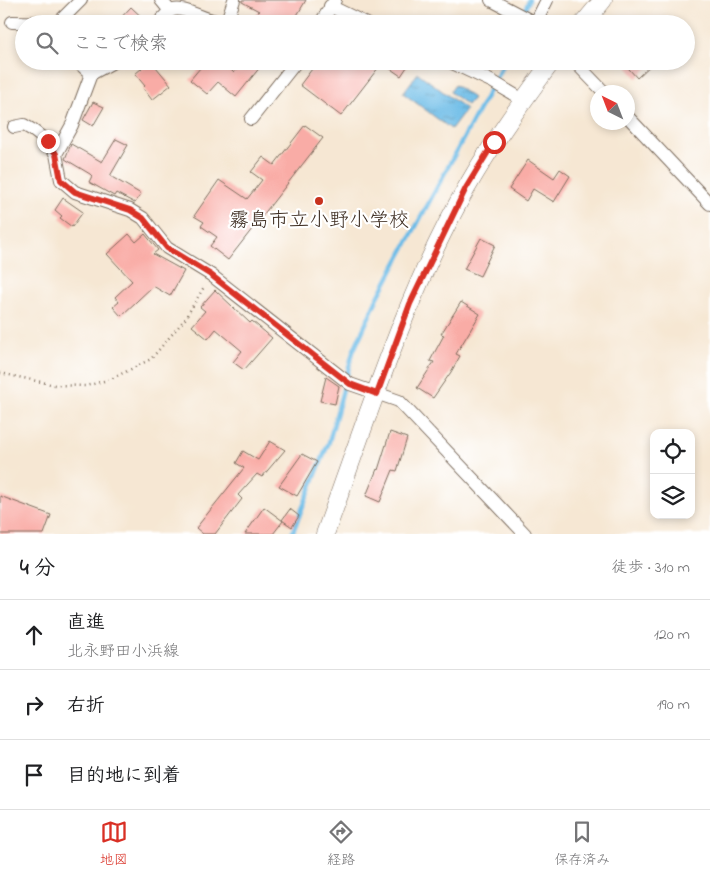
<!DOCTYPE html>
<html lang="ja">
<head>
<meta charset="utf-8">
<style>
  :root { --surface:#fff; --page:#f6f6f6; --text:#202124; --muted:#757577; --line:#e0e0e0; --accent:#d93025 }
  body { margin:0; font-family:"Indie Flower","Klee One",sans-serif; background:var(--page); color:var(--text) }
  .controls { position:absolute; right:15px; bottom:15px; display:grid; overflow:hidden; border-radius:10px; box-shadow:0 2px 8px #0003 }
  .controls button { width:45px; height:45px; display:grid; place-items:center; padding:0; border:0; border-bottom:1px solid var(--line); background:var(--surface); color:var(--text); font:25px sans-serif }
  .compass { position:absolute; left:590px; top:85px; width:45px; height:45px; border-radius:50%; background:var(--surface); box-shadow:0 2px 8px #0003; rotate:318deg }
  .stop { position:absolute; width:15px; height:15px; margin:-11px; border:4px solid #d93025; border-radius:50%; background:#fff }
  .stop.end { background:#d93025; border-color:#fff; box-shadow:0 1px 5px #0008 }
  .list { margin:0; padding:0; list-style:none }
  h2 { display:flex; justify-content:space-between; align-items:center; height:65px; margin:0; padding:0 20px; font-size:21px }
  h2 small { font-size:16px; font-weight:400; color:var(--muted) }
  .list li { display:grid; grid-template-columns:32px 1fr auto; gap:15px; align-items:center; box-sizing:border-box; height:70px; padding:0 20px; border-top:1px solid var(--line) }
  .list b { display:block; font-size:19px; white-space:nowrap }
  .list p { margin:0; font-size:16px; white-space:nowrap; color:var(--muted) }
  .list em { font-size:16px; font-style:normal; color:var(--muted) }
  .icon { flex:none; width:28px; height:28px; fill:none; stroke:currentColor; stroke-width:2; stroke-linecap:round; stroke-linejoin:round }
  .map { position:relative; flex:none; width:710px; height:534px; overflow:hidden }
  .search { position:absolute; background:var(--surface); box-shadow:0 2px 8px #0003; left:15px; right:15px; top:15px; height:55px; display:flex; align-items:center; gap:12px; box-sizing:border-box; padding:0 18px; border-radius:28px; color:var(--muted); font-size:19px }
  .sheet { height:275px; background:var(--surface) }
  nav { display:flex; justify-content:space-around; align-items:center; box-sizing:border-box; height:70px; border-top:1px solid var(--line); background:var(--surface); font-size:14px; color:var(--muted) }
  nav a { display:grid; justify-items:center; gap:2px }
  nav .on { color:var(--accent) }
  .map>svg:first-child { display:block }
  .water { fill:url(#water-ripples); stroke:#547382 }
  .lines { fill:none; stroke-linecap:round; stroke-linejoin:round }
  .stream { stroke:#6cbce7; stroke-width:4.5 }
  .building { fill:#f9aca6 }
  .minor-casing { stroke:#7c6c5d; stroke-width:14 }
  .secondary-casing { stroke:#7c6c5d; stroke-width:19 }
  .path { stroke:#7c6c5d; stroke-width:2.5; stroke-dasharray:1 4; stroke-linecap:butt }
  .minor { stroke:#fff; stroke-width:12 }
  .secondary { stroke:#fff; stroke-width:18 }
  .route { stroke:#d93025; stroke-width:6 }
  .poi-dot { fill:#c8321e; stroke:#fff; stroke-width:2 }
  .labels { text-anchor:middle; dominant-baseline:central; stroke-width:4.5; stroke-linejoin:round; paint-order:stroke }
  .poi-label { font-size:20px; fill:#3b2a1e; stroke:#fff }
</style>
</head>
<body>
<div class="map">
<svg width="710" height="534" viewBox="0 0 710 534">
  <defs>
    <pattern id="water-ripples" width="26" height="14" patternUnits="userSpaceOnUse" patternTransform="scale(1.25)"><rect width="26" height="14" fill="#6cbce7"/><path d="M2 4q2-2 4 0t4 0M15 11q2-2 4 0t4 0" fill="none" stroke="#5a99bb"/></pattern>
  </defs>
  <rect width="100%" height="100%" fill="#fff"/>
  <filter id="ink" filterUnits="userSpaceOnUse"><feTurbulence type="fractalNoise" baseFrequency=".02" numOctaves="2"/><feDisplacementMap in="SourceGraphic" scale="10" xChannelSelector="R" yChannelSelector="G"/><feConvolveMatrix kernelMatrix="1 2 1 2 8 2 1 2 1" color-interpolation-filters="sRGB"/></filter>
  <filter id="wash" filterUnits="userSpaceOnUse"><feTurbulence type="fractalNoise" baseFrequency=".0096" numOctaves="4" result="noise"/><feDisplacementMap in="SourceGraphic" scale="20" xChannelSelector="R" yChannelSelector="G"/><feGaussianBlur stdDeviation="1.12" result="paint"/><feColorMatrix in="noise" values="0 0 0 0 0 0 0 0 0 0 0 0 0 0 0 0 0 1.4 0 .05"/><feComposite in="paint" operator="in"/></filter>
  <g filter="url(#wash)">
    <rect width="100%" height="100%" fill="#f6e7d3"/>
    <path class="water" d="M 418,73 L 466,109 L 451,129 L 403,93 Z
      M 455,85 L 473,98 L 467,105 L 450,92 Z"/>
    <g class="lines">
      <path class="stream" d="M 519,24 L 529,0
        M 292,534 L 329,442 L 353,352 L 377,299 L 505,61"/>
    </g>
    <g id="blocks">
      <path class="building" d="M 242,0 L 306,0 L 292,24 L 263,24 L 254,18 L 259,11 L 242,2 Z
        M 131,7 L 149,24 L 115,24 Z
        M 136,61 L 151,61 L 171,85 L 152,100 L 143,88 L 145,86 L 135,74 L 142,68 Z
        M 206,61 L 222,61 L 234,73 L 243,61 L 265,61 L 236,97 L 218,82 L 207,94 L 190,80 Z
        M 318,61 L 411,61 L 401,76 L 382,63 L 341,116 L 300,85 Z
        M 622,61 L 655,61 L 637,78 Z
        M 93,102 L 104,107 L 93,126 L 83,120 Z
        M 305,125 L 323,138 L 228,260 L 210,246 L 217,237 L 201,226 L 204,222 L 194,216 L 219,180 L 247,199 L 262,180 L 251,172 L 263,157 L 274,165 Z
        M 116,139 L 128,145 L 110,176 L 141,194 L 135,203 L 116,193 L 114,196 L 89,182 L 92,176 L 90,174 L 65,159 L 71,144 L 102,162 Z
        M 528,160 L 554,178 L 560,169 L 570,176 L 554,202 L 533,189 L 526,201 L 509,189 Z
        M 63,198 L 83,212 L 72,227 L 60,218 L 62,216 L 55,210 Z
        M 129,234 L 136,242 L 145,234 L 158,250 L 153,254 L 184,271 L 170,296 L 153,286 L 121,316 L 113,307 L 119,302 L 115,297 L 132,281 L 107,254 Z
        M 481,238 L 495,245 L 480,276 L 464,269 Z
        M 215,290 L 250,323 L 252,321 L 272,338 L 244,370 L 233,362 L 242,351 L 216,329 L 208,339 L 192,326 L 205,311 L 200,307 Z
        M 461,302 L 480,314 L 456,354 L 460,356 L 451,372 L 433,398 L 417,388 L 434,362 L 430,361 L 444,335 L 441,334 Z
        M 326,377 L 339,386 L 335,404 L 320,401 Z
        M 390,432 L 407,438 L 397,471 L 393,470 L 380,502 L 366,496 L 377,469 L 378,470 Z
        M 270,441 L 285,450 L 262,477 L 257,474 L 238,495 L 242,499 L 215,534 L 203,534 L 196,528 L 244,468 L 236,463 L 243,451 L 258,460 Z
        M 302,454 L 317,462 L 297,496 L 279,486 Z
        M 0,496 L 51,515 L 44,534 L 0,534 Z
        M 264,507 L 283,521 L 273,534 L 245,534 Z
        M 290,509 L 299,516 L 292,527 L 282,520 Z"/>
    </g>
  </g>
  <g filter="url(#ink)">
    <use href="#blocks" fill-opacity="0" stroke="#7c6c5d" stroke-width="1"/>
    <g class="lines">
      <g class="minor-casing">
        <path id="minor" d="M 161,0 L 170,11
          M 491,0 L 537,24
          M 330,6 L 367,24
          M 227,21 L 234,0
          M 12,22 L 57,23
          M 536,22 L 547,0
          M 57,24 L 81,0
          M 158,24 C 161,20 165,15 169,12 C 184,2 209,26 227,21 L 232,24
          M 320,24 L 335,0
          M 77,61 L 91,74
          M 115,61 L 91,74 L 72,125 L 56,154 L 61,180 L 75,192 L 130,210 L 143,218 L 167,248 L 211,275 L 350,384 L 399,401 L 525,534
          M 448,61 L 493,82 L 523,100
          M 574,61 L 604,92
          M 628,117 L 710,204
          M 251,119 L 297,61
          M 14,127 L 24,125 C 38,132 47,141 56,154"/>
      </g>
      <g class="secondary-casing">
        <path id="secondary" d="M 583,24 L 603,0
          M 325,534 C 368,417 405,295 467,187 C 492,143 522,102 552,61"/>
      </g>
      <path class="path" d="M 0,373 L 55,385 L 86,386 L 111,379 L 151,359 L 185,319 L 204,287"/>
      <use href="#minor" class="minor"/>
      <use href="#secondary" class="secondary"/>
    </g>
  </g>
  <g class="lines" filter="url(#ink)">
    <path class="route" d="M 48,141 L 56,154 L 61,180 L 75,192 L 130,210 L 143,218 L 167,248 L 211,275 L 350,384 L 377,394 L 410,304 L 466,188 L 494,142"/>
  </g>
  <circle class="poi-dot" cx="319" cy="201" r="5"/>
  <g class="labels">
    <g class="poi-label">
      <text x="319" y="221">霧島市立小野小学校</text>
    </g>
  </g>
</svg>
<div class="controls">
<button><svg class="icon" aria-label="locate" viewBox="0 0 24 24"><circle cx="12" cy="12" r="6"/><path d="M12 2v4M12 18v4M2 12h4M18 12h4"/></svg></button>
<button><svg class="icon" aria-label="layers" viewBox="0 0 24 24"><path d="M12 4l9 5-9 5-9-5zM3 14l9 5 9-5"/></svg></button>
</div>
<svg class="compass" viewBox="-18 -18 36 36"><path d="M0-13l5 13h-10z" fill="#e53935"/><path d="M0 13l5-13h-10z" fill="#757577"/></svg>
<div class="stop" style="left:494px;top:142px"></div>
<div class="stop end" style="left:48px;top:141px"></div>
<div class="search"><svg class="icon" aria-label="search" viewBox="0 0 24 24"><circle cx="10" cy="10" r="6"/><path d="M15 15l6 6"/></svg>ここで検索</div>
</div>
<section class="sheet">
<h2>4 分<small>徒歩 · 310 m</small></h2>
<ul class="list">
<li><svg class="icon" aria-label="ahead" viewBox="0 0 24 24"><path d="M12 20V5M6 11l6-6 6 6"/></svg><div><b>直進</b><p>北永野田小浜線</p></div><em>120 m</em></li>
<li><svg class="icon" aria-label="right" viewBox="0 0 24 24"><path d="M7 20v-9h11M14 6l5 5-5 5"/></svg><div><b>右折</b></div><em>190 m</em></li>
<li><svg class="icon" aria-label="arrive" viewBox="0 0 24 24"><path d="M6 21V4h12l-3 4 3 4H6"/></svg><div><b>目的地に到着</b></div></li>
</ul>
</section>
<nav>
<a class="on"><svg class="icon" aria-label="map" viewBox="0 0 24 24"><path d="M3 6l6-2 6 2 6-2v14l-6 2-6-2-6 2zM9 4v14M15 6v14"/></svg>地図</a>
<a><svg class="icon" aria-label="directions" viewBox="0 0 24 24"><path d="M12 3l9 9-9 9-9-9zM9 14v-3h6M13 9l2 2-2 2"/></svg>経路</a>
<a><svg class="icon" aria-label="saved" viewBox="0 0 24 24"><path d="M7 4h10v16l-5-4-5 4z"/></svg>保存済み</a>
</nav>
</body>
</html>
